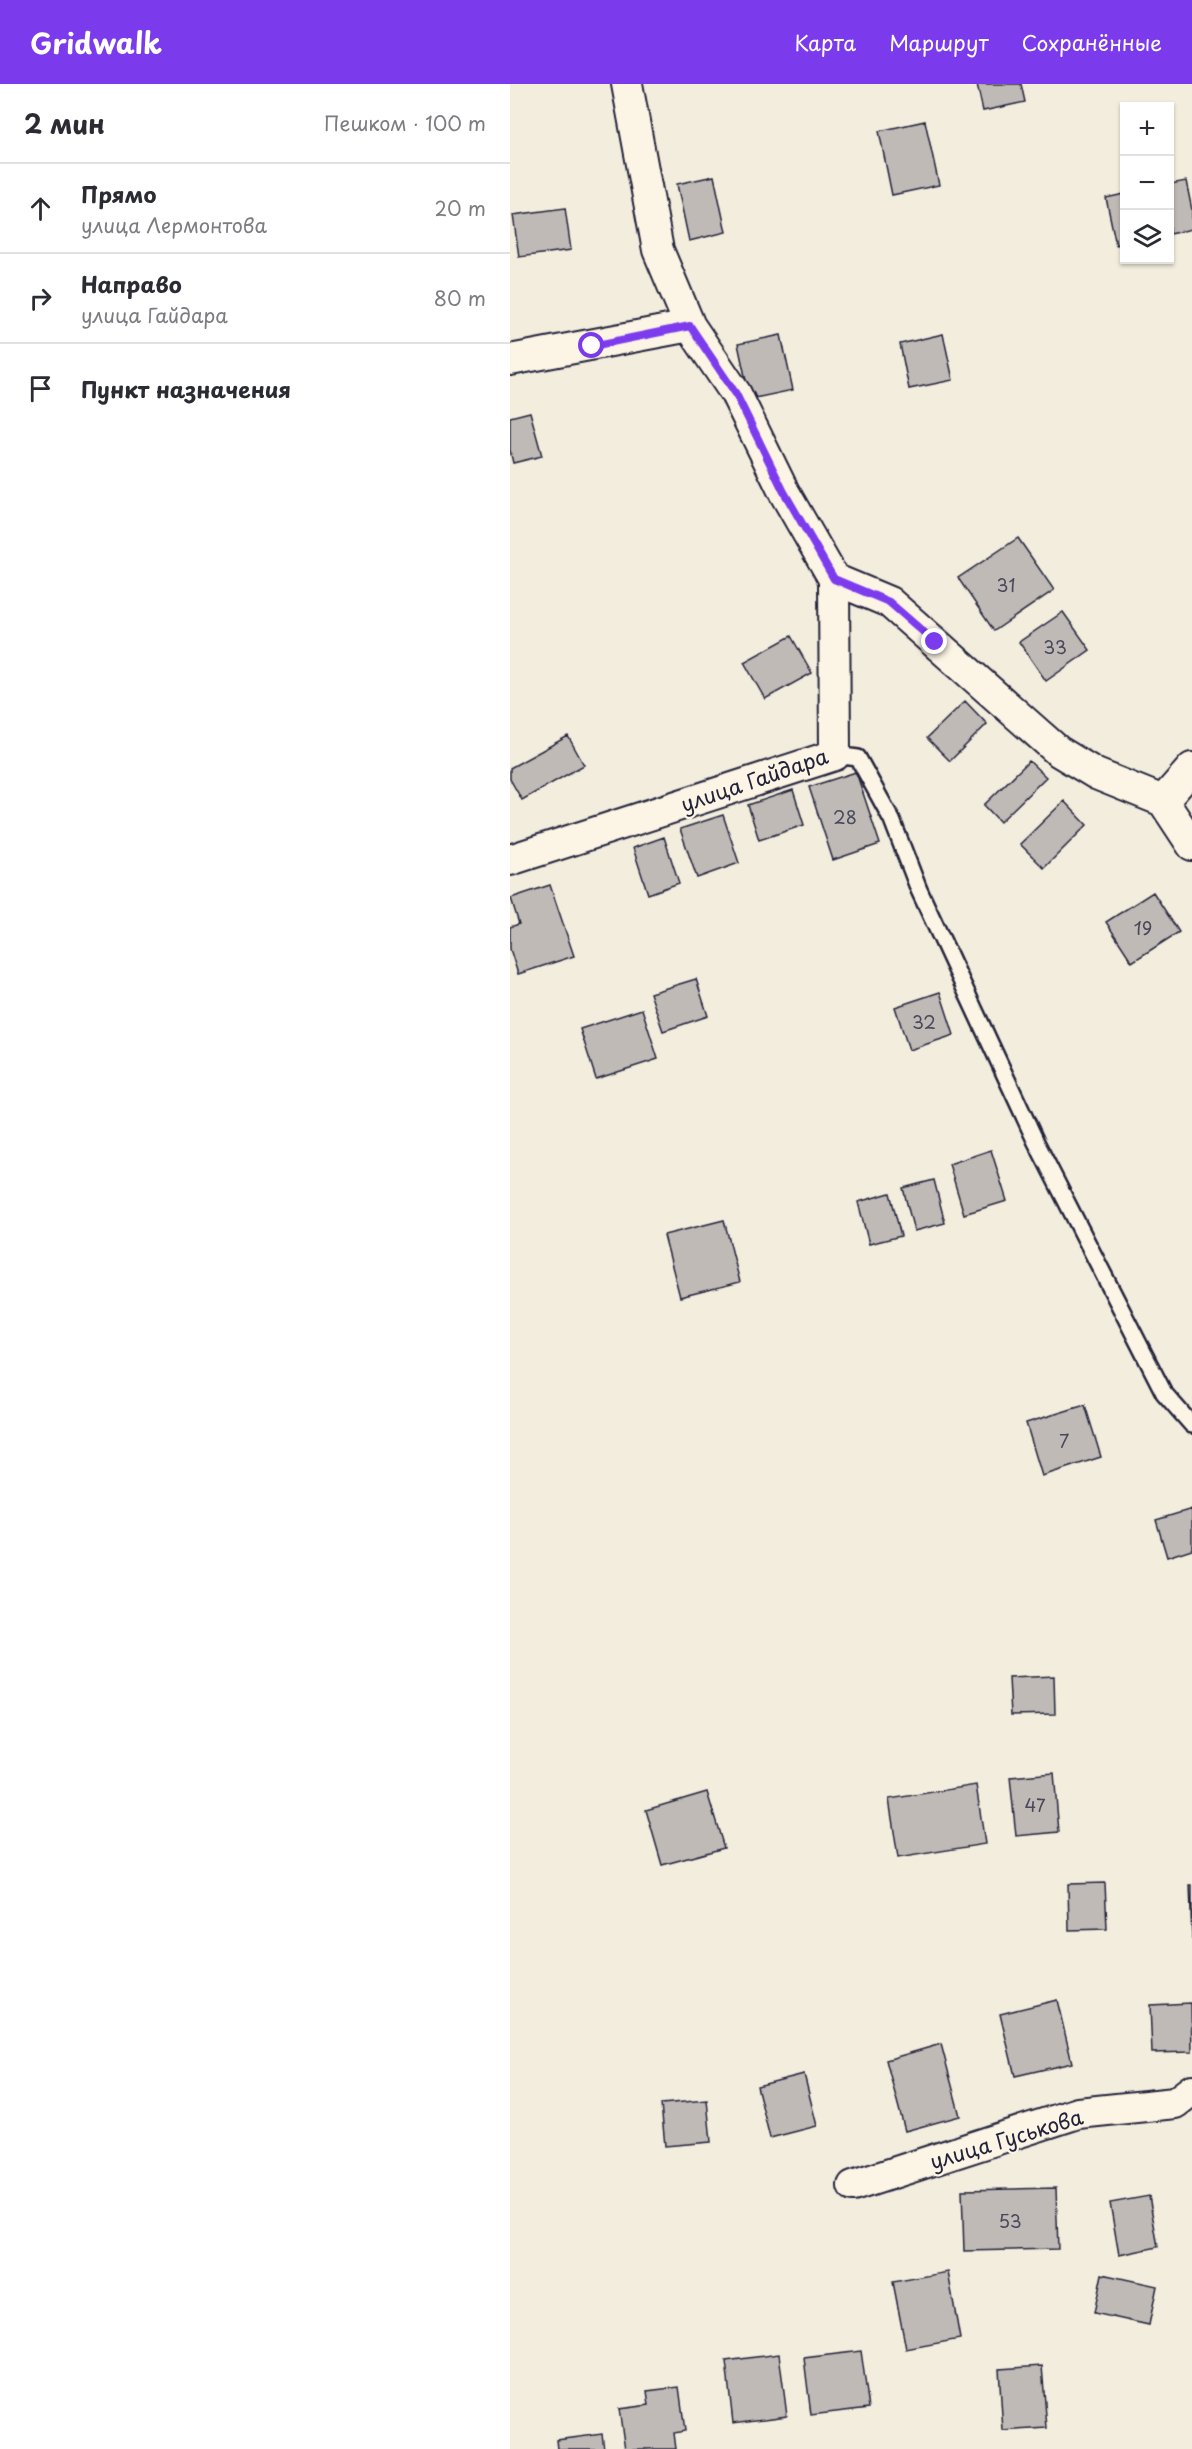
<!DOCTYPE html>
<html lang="ru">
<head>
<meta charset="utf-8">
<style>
  :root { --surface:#fff; --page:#f2f2f3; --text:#2b2b33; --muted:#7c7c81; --line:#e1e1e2; --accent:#7c3aed }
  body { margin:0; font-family:"Playpen Sans",sans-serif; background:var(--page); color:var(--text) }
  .controls { position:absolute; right:18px; top:18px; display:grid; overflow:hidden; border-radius:0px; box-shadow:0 2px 4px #0004 }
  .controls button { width:54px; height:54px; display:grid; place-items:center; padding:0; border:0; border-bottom:2px solid var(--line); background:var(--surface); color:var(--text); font:30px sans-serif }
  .stop { position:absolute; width:18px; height:18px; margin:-14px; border:4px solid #7c3aed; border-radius:50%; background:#fff }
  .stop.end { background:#7c3aed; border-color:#fff; box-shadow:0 2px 6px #0008 }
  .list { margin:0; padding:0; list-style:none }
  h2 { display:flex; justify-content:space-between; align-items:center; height:78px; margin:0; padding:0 24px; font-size:26px }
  h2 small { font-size:20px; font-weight:400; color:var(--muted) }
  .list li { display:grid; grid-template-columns:39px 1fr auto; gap:18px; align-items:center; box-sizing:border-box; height:90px; padding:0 24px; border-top:2px solid var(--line) }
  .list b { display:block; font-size:22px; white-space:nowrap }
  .list p { margin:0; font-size:20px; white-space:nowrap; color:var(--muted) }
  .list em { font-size:20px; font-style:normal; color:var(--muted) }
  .icon { flex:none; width:33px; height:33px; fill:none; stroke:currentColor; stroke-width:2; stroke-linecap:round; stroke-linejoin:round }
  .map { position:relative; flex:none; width:682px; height:2365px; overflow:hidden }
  header { display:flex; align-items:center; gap:36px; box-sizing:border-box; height:84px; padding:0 30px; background:var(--accent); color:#fff }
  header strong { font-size:28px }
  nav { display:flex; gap:33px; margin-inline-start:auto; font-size:21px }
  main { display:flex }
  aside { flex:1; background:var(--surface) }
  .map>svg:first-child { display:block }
  .building { fill:#bfbab6; stroke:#22223b; stroke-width:1.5 }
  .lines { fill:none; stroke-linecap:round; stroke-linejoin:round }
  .lane-casing { stroke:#22223b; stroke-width:20 }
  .street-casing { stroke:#22223b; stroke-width:34 }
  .lane { stroke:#fcf5e5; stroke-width:15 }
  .street { stroke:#fcf5e5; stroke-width:30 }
  .route { stroke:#7c3aed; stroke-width:8 }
  .labels { text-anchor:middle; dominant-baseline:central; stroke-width:4.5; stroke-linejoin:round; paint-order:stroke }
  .number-label { font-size:18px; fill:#49485a }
  .street-label { font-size:21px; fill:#22223b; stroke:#fcf5e5 }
</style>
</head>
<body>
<header>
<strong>Gridwalk</strong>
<nav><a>Карта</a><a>Маршрут</a><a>Сохранённые</a></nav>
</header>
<main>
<aside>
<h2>2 мин<small>Пешком · 100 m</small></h2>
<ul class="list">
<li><svg class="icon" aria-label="ahead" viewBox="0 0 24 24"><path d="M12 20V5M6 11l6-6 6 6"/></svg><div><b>Прямо</b><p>улица Лермонтова</p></div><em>20 m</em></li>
<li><svg class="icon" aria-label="right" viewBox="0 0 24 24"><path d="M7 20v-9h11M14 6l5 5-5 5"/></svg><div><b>Направо</b><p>улица Гайдара</p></div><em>80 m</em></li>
<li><svg class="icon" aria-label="arrive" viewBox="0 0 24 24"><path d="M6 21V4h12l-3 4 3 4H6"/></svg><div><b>Пункт назначения</b></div></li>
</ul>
</aside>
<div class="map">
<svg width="682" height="2365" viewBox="0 0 682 2365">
  <rect width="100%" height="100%" fill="#f3edde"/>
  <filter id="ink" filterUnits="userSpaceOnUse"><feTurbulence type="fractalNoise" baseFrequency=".0167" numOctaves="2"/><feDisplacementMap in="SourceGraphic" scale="12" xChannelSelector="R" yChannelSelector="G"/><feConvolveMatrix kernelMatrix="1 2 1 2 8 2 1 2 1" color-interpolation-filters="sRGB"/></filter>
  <g filter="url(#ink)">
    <path class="building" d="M 467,0 L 511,0 L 515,18 L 473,27 Z
      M 415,37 L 429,101 L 382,111 L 369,47 Z
      M 204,92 L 216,148 L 179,157 L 167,100 Z
      M 676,97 L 682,126 L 682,145 L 660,150 L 660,100 Z
      M 614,110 L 614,159 L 606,161 L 596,114 Z
      M 55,124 L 61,166 L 9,173 L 3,131 Z
      M 433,250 L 443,296 L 399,305 L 390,260 Z
      M 271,251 L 283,306 L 240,315 L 228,260 Z
      M 20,328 L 32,372 L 3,379 L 0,366 L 0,333 Z
      M 508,454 L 544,506 L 484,547 L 448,494 Z
      M 553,528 L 580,566 L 536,597 L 509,558 Z
      M 281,552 L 302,589 L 255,615 L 234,578 Z
      M 455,617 L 477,640 L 440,677 L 417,654 Z
      M 58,652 L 74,681 L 12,716 L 0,695 L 0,684 Z
      M 519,677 L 536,693 L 490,738 L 474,721 Z
      M 346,688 L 370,760 L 323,776 L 299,703 Z
      M 283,706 L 294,741 L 249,756 L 238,721 Z
      M 554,717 L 577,741 L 534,784 L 510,760 Z
      M 213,731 L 229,779 L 187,794 L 170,745 Z
      M 154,753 L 169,799 L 138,810 L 123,764 Z
      M 40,801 L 64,872 L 8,890 L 0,865 L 0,843 L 9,840 L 1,814 Z
      M 643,808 L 669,848 L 622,878 L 596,838 Z
      M 186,895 L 198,932 L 153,947 L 140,909 Z
      M 430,908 L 444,951 L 399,966 L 385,923 Z
      M 132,925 L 148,975 L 86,995 L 70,945 Z
      M 481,1066 L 497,1117 L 454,1130 L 439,1080 Z
      M 424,1096 L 435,1139 L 404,1147 L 393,1104 Z
      M 380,1109 L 391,1152 L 359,1160 L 348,1118 Z
      M 214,1136 L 230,1198 L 170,1213 L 154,1151 Z
      M 575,1321 L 591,1373 L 532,1392 L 516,1339 Z
      M 682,1425 L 682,1465 L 657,1473 L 646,1436 Z
      M 544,1592 L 545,1630 L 501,1631 L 499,1594 Z
      M 544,1689 L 549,1748 L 506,1752 L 500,1693 Z
      M 466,1701 L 475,1760 L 388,1774 L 379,1715 Z
      M 197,1708 L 214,1764 L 152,1781 L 136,1726 Z
      M 595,1799 L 597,1845 L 559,1846 L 558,1800 Z
      M 680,1801 L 682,1801 L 682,1856 Z
      M 547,1916 L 562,1979 L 505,1992 L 490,1930 Z
      M 681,1919 L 682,1968 L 642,1969 L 640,1921 Z
      M 431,1960 L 450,2032 L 395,2047 L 376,1976 Z
      M 294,1990 L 307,2042 L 260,2054 L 247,2002 Z
      M 197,2016 L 201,2058 L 155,2062 L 151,2020 Z
      M 546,2104 L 548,2165 L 454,2167 L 452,2106 Z
      M 639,2112 L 648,2163 L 609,2171 L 600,2119 Z
      M 438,2188 L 450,2255 L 396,2265 L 383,2198 Z
      M 592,2190 L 647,2202 L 639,2241 L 584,2229 Z
      M 351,2267 L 359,2324 L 301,2331 L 294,2274 Z
      M 269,2270 L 277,2332 L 223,2339 L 216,2277 Z
      M 532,2282 L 537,2344 L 493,2347 L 489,2285 Z
      M 169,2303 L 175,2347 L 164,2349 L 166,2365 L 115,2365 L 109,2325 L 139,2321 L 137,2307 Z
      M 92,2350 L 94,2365 L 48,2365 L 47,2356 Z"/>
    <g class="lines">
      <g class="lane-casing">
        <path id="lane" d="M 325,671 L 348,674 L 382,736 L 409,806 L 526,1058 L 654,1309 L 682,1341"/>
      </g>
      <g class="street-casing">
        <path id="street" d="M 0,276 L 180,242
          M 324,495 L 379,518 L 548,667 L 586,690 L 653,717
          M 682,684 L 653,717 L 682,761
          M 0,776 L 325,671 L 324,495 L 274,408 L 226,310 L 180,242 L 148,166 L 117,0
          M 343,2102 L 568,2029 L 665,2019 L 682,2006"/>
      </g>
      <use href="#lane" class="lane"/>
      <use href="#street" class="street"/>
    </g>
  </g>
  <g class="lines" filter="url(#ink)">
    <path class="route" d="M 82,262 L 180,242 L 226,310 L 274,408 L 324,495 L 379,518 L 425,558"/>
  </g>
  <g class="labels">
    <g class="number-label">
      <text x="496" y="500">31</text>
      <text x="545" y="562">33</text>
      <text x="335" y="732">28</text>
      <text x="633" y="843">19</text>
      <text x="414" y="937">32</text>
      <text x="554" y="1356">7</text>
      <text x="525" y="1720">47</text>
      <text x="500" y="2136">53</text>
    </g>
    <g class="street-label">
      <text transform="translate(244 695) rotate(-19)">улица Гайдара</text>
      <text transform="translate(496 2054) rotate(-17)">улица Гуськова</text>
    </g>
  </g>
</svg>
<div class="controls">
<button>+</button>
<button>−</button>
<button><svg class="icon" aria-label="layers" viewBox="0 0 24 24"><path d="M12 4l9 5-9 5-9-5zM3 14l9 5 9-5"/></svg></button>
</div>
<div class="stop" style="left:82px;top:262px"></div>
<div class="stop end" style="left:425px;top:558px"></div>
</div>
</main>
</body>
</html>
